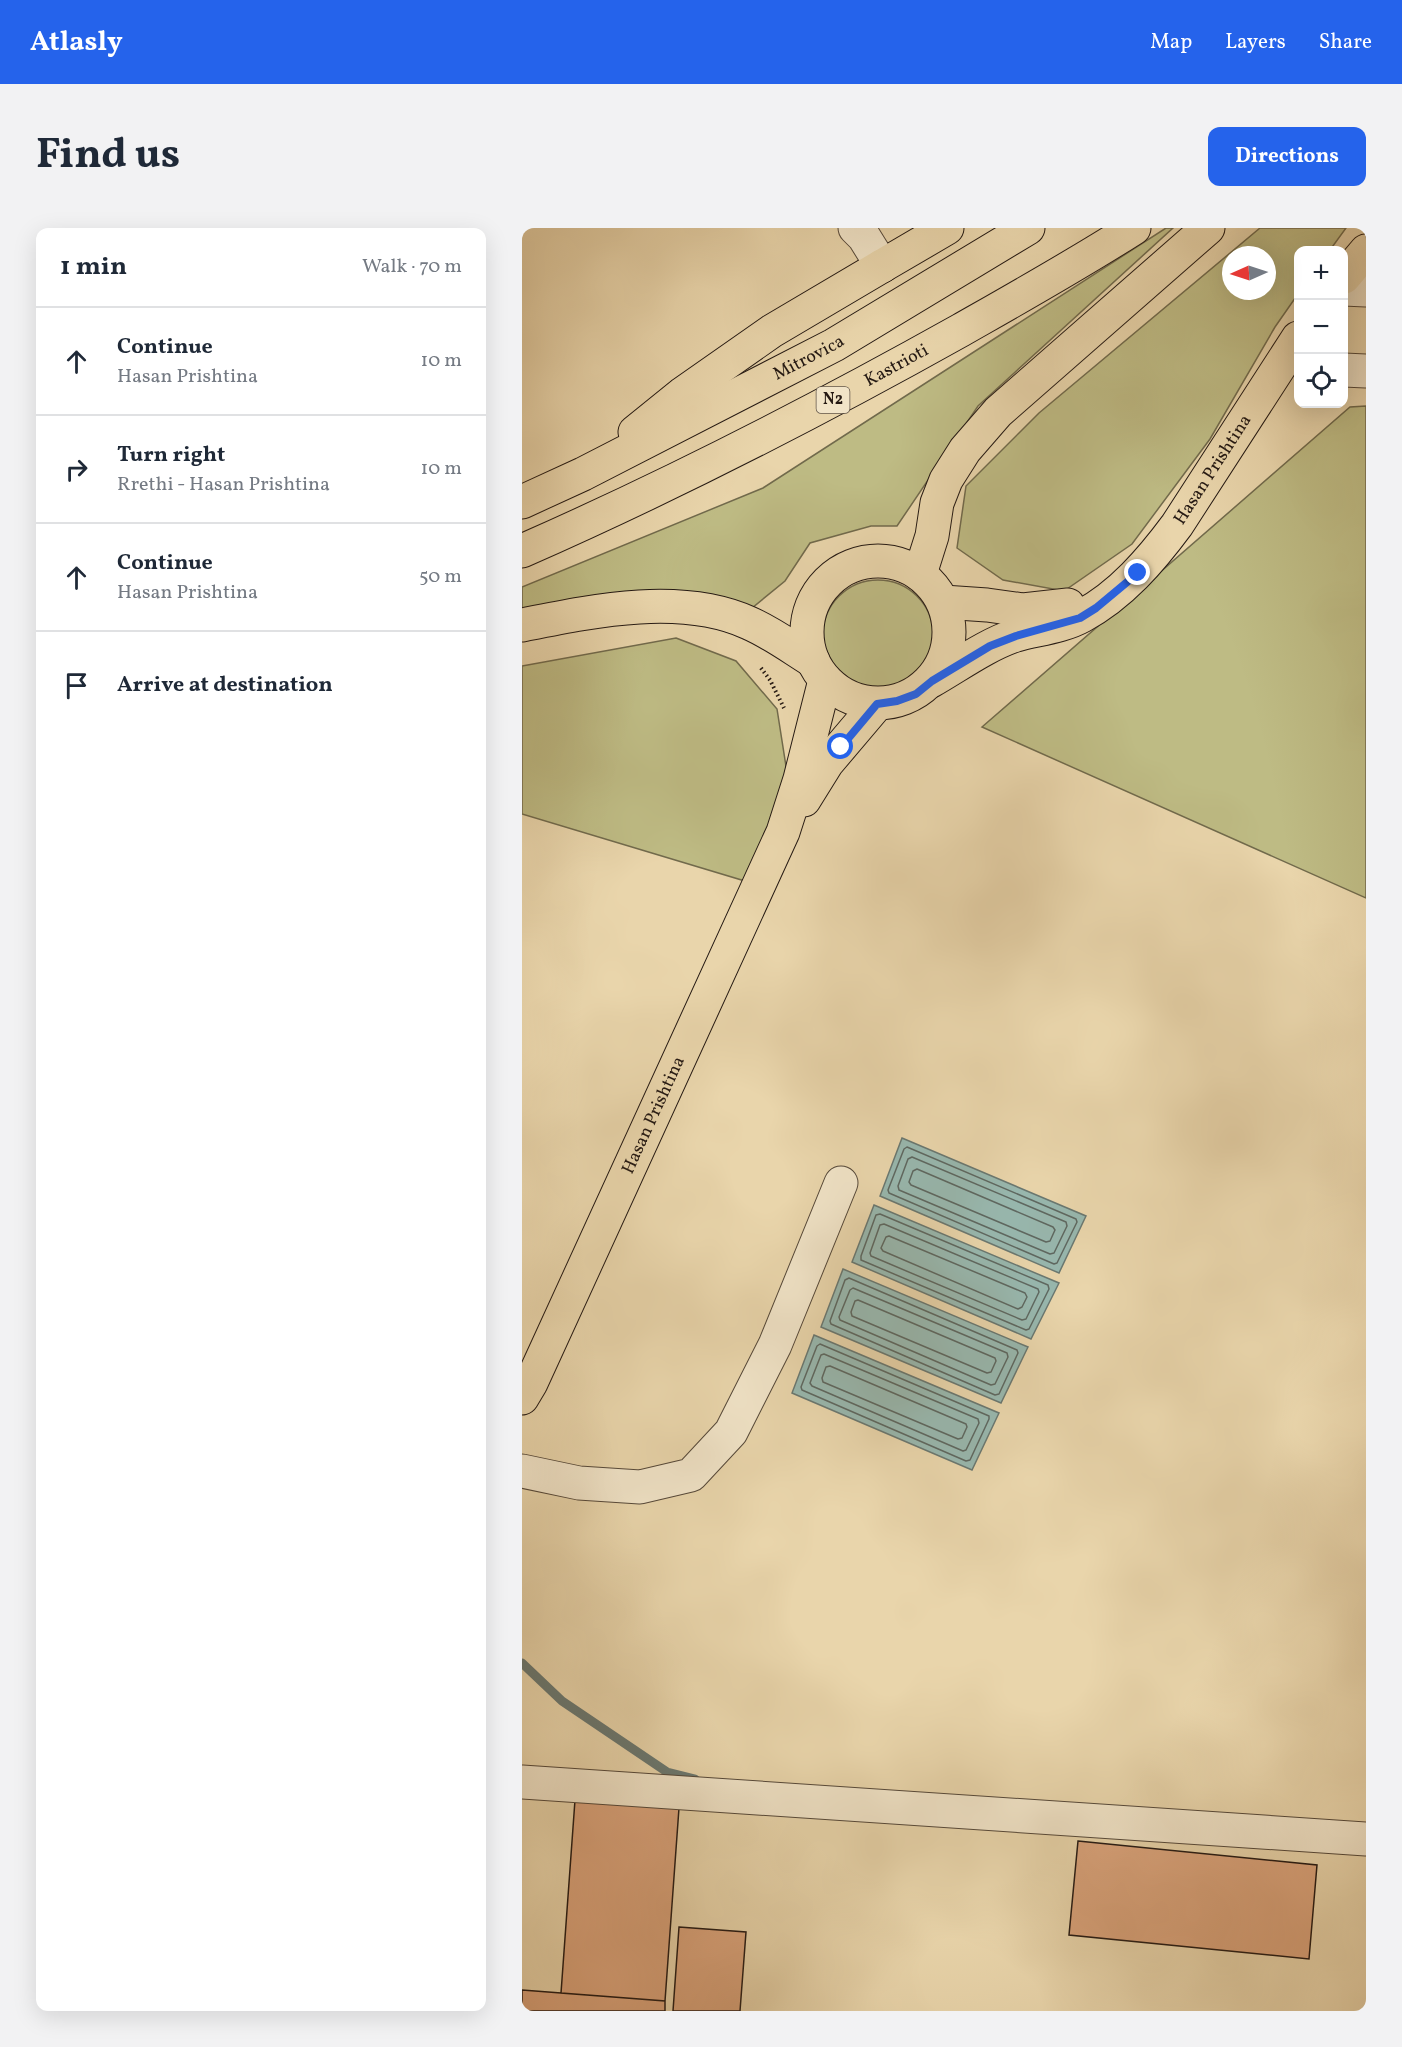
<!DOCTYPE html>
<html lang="en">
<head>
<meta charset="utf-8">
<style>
  :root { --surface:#fff; --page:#f2f2f3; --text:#1f2937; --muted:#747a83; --line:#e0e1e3; --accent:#2563eb }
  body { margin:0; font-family:Vollkorn,serif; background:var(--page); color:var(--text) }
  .controls { position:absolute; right:18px; top:18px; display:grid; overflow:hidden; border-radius:12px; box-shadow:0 6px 24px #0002 }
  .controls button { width:54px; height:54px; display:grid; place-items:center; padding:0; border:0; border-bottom:2px solid var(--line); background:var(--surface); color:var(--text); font:30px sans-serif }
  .compass { position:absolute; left:700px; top:18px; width:54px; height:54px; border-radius:50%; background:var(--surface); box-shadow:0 6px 24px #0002; rotate:267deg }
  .stop { position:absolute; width:18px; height:18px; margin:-14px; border:4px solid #2563eb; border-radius:50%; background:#fff }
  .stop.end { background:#2563eb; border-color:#fff; box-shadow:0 2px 6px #0008 }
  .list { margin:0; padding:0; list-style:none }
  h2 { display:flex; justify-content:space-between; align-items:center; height:78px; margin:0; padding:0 24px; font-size:26px }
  h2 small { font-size:20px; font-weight:400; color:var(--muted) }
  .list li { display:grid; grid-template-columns:39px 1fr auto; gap:18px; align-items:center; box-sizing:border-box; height:108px; padding:0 24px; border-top:2px solid var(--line) }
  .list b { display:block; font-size:22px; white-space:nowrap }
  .list p { margin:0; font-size:20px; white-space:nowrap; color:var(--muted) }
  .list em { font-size:20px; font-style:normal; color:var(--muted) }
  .icon { flex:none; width:33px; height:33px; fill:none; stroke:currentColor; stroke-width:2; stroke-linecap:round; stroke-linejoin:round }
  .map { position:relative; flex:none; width:844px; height:1783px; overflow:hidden; border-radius:12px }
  header { display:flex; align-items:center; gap:36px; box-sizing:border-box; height:84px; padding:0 30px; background:var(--accent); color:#fff }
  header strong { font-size:28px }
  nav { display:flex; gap:33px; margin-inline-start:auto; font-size:21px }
  .intro { display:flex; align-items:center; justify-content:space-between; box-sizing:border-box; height:144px; padding:0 36px }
  h1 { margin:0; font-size:42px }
  .button { padding:15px 27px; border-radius:12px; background:var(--accent); color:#fff; font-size:21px; font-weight:700 }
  main { display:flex; gap:36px; padding:0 36px }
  aside { flex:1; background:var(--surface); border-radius:12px; box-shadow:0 6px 24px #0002 }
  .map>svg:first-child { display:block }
  .green { fill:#bebb84; stroke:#716a4c; stroke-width:1.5; fill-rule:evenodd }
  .water { fill:#98b8af; stroke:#6a7871; stroke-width:1.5 }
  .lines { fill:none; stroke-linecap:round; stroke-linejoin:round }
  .shore { stroke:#5e6861; stroke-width:1.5 }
  .stream { stroke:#6a7871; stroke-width:9 }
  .building { fill:#daa37b; stroke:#241913; stroke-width:1.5 }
  .minor-casing { stroke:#554839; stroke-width:35 }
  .major-casing { stroke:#241913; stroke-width:35 }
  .highway-casing { stroke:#241913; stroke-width:35 }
  .path { stroke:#241913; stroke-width:4; stroke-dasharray:1.5 3; stroke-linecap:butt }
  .minor { stroke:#f1e4c8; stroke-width:33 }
  .major { stroke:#e9d5ab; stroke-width:33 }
  .highway { stroke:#e9d5ab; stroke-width:33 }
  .route { stroke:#2563eb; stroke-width:8 }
  .labels { text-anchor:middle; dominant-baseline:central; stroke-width:5; stroke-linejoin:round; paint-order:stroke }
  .shield { fill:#f1e4c8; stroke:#625649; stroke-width:1.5 }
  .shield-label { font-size:16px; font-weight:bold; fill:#241913 }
  .street-label { font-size:18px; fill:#241913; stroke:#f1e4c8 }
</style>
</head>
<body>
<header>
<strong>Atlasly</strong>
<nav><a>Map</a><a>Layers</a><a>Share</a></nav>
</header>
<div class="intro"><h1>Find us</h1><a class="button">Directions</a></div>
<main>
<aside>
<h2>1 min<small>Walk · 70 m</small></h2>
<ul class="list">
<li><svg class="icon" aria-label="ahead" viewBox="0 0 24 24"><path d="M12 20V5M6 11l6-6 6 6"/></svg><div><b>Continue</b><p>Hasan Prishtina</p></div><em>10 m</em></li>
<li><svg class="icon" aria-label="right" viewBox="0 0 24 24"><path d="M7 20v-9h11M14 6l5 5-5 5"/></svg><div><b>Turn right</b><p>Rrethi - Hasan Prishtina</p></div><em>10 m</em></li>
<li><svg class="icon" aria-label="ahead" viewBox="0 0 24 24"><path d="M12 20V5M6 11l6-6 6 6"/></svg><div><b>Continue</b><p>Hasan Prishtina</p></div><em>50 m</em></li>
<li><svg class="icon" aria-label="arrive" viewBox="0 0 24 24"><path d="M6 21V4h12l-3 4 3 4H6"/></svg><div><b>Arrive at destination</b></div></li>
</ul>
</aside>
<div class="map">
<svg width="844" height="1783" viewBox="0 0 844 1783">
  <rect width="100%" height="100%" fill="#e9d5ab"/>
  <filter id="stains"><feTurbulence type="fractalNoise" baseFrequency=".00333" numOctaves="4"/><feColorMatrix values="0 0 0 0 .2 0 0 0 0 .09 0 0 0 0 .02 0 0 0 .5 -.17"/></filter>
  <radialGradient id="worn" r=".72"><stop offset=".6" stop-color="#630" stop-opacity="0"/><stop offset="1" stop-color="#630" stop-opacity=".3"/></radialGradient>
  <path class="green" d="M 644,0 L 651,0 L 456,178 L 375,298 L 349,298 L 288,315 L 263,353 L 230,380 L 0,388 L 0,359 L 241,260 Z
    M 738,0 L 824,0 L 808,22 L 776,22 L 776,66 L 753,99 L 688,211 L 610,316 L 542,363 L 481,352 L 435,320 L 444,258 L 517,185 ZM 709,27 L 745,27 L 745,63 L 709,63 Z
    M 844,178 L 844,670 L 460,499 L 828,179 Z
    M301 407a55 55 0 1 1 110 0a55 55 0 1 1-110 0Z
    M 154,410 L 214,433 L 255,481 L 266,551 L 223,653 L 0,586 L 0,438 Z"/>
  <path class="water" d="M 380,910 L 564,988 L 537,1045 L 358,968 Z
    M 352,977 L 537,1055 L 509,1111 L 330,1034 Z
    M 321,1041 L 506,1119 L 479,1175 L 299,1099 Z
    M 292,1107 L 477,1185 L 450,1242 L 270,1165 Z"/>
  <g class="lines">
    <path class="shore" d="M 385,919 L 554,991 L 555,994 L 535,1035 L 532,1036 L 367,965 L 366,962 L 382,921 Z
      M 390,929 L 544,994 L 545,998 L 532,1025 L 528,1026 L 377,962 L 376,958 L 386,931 Z
      M 395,941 L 531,999 L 533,1002 L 528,1013 L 524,1014 L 389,957 L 387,954 L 391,943 Z
      M 358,986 L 526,1057 L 527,1061 L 507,1101 L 504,1102 L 339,1032 L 339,1028 L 354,987 Z
      M 362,996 L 516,1061 L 517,1064 L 504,1091 L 500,1092 L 349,1028 L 348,1025 L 358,997 Z
      M 367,1008 L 503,1065 L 505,1069 L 500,1079 L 496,1081 L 361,1023 L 359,1020 L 364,1009 Z
      M 327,1050 L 495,1122 L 496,1125 L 477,1166 L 473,1167 L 309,1096 L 308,1093 L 323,1052 Z
      M 331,1060 L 485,1125 L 486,1129 L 473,1156 L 469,1157 L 318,1092 L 317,1089 L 328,1062 Z
      M 336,1072 L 473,1130 L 474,1133 L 469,1144 L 465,1145 L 330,1088 L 329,1084 L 333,1073 Z
      M 298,1116 L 467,1188 L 467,1191 L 448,1232 L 444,1233 L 280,1162 L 279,1159 L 295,1118 Z
      M 302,1126 L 456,1191 L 457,1195 L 444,1222 L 441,1223 L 290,1158 L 288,1155 L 299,1127 Z
      M 308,1138 L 444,1196 L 445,1199 L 440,1210 L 436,1211 L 301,1154 L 300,1150 L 304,1139 Z"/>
    <path class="stream" d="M 0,1435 L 40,1473 L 145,1544 L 173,1551"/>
  </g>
  <path class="building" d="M 53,1572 L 157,1580 L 143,1773 L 39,1765 Z
    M 556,1613 L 795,1637 L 787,1731 L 547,1707 Z
    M 157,1699 L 224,1704 L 218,1783 L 151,1783 Z
    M 0,1762 L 143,1773 L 143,1783 L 0,1783 Z"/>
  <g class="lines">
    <g class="minor-casing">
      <path id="minor" d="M 333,0 L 342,9 L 360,38
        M 822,61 L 844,62
        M 822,142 L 844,143
        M 0,1243 L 57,1255 L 118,1259 L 169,1247 L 209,1204 L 253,1117 L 319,955
        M 0,1554 L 844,1611"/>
    </g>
    <g class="major-casing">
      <g id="major">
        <path d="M 360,38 L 425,0"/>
        <path d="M 822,49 L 844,23"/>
        <circle cx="356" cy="404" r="71"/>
        <path d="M 421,374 L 465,377 L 501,382 L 546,377"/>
        <path id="s1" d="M 409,453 C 437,437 464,417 494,407 C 516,401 540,399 560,388 C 599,367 629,332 655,297 L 776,110"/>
        <path d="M 282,572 L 305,535 L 355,476"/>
        <path id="s2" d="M 0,1170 L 9,1155 L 261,604 L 278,551 L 303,452"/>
      </g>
    </g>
    <g class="highway-casing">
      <g id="highway">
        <path d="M 113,204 L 160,166 L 250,103 L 360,38"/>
        <path id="s3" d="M 0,274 L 61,246 L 312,117 L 506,0"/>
        <path id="s4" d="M 0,323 C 150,257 296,182 439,102 C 497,69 556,36 612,0"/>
        <path d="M 398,346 L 410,308 L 415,275 L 424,252 L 443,222 L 476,184 L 686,0"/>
        <path d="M 0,397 C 70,383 159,364 227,395 C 250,405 270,420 291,433"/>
      </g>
    </g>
    <path class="path" d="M 239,440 L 248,452 L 262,480"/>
    <use href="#minor" class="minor"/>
    <use href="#major" class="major"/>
    <use href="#highway" class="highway"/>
  </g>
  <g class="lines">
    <path class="route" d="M 319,519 L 355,476 L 375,473 L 394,466 L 410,453 L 468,418 L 494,408 L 558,390 L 574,380 L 616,345"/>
  </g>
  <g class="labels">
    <rect class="shield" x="294.5" y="159" width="33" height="26" rx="4.5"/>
    <g class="shield-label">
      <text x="311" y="172">N2</text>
    </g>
    <g class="street-label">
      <text stroke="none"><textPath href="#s3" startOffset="321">Mitrovica</textPath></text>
      <text stroke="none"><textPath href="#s4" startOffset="418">Kastrioti</textPath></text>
      <text stroke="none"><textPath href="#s1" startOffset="364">Hasan Prishtina</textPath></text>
      <text stroke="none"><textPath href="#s2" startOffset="312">Hasan Prishtina</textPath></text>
    </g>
  </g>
  <rect width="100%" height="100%" filter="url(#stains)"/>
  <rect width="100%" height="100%" fill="url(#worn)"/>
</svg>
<div class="controls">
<button>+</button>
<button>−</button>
<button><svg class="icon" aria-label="locate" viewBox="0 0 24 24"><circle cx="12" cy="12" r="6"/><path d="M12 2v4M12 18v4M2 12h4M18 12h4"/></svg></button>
</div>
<svg class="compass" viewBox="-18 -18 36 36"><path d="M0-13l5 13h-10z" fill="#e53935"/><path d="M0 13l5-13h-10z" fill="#747a83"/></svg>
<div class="stop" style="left:319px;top:519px"></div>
<div class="stop end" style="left:616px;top:345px"></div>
</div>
</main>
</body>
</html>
